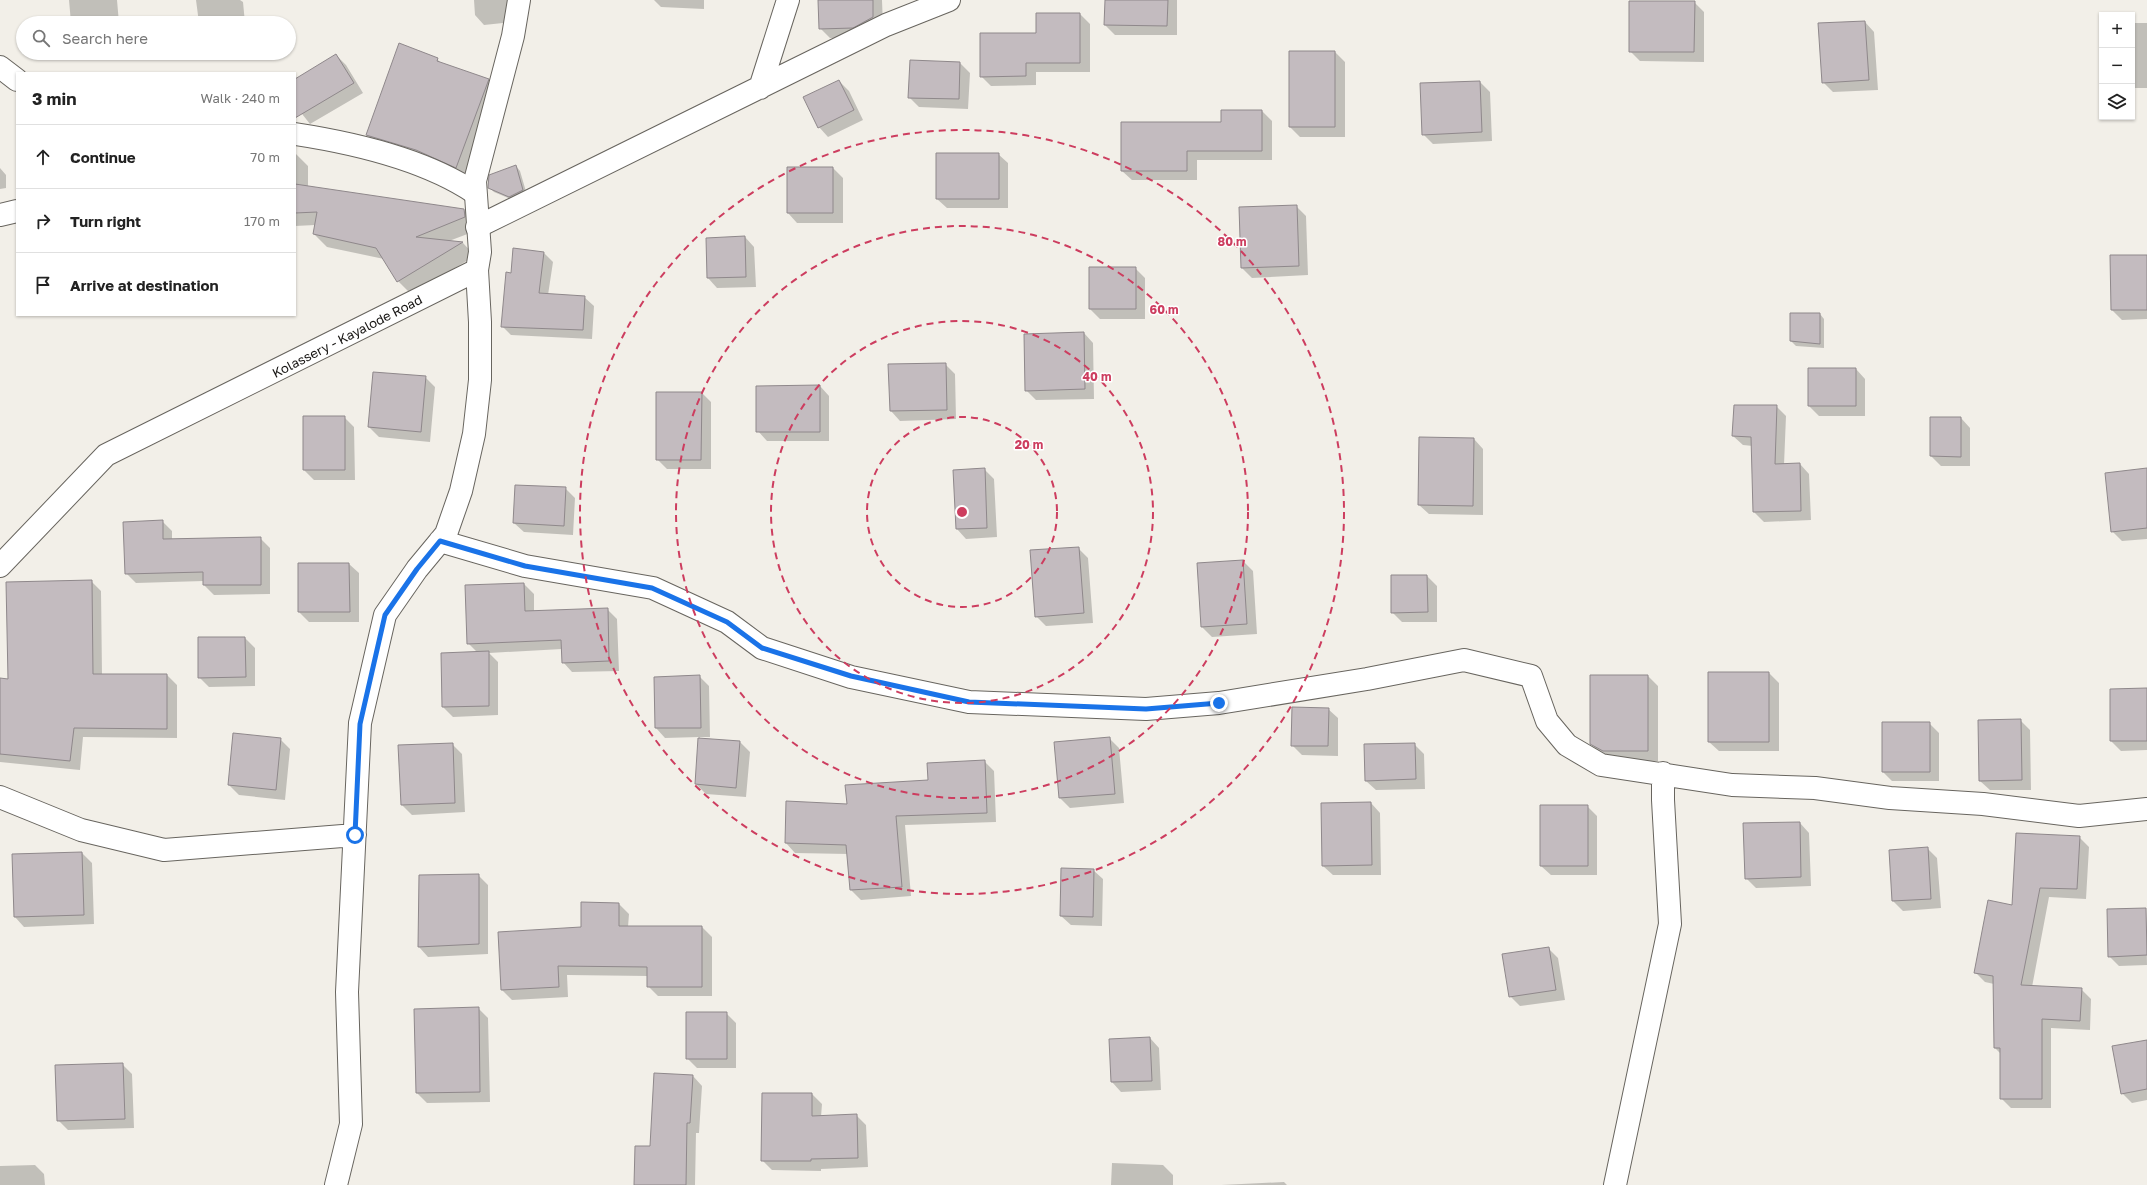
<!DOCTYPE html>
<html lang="en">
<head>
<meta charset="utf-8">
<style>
  :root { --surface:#fff; --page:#f2f2f2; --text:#222; --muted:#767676; --line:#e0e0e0 }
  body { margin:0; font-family:"Golos Text",sans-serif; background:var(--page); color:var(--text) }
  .controls { position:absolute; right:12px; top:12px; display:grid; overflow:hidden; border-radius:0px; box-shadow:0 1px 3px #0004 }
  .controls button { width:36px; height:36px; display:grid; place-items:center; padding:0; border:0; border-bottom:1px solid var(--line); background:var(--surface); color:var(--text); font:20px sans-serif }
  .stop { position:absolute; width:12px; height:12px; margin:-9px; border:3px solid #1a73e8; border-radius:50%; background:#fff }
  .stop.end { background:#1a73e8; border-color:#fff; box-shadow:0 1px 4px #0008 }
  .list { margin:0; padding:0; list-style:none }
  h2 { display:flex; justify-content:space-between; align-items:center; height:52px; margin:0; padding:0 16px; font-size:17px }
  h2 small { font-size:13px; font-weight:400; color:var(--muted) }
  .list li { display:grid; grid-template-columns:26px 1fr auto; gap:12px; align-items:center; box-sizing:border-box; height:64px; padding:0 16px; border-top:1px solid var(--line) }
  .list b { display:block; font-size:15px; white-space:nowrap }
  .list em { font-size:13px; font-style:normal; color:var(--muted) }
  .icon { flex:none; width:22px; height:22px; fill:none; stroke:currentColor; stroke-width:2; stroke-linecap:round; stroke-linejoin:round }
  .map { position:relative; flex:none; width:2147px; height:1185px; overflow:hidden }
  .search { position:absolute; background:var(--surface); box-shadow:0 1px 3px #0004; left:16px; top:16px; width:280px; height:44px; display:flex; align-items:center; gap:10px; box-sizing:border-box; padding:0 14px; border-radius:22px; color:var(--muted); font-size:15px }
  .panel { position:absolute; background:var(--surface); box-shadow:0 1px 3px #0004; left:16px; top:72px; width:280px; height:244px; border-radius:0px }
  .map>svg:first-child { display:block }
  .shadow { fill:#0003 }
  .building { fill:#c3bbbf; stroke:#8f888b }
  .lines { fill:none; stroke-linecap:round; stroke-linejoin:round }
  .street-casing { stroke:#68655f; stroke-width:24 }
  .secondary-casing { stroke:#68655f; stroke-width:24 }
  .street { stroke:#fff; stroke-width:22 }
  .secondary { stroke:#fff; stroke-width:22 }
  .route { stroke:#1a73e8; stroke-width:5 }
  .ring { fill:none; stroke:#cd3d5f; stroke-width:2; stroke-dasharray:7 5 }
  .labels { text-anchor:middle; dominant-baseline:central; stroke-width:3; stroke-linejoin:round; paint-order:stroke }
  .street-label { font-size:13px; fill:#161412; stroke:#fff }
  .centre { fill:#cd3d5f; stroke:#fff; stroke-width:2 }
  .ring-label { font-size:12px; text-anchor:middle; font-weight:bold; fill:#cd3d5f; stroke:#fff; stroke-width:3; stroke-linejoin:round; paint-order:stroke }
</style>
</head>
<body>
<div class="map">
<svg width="2147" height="1185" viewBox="0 0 2147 1185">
  <rect width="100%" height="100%" fill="#f2efe8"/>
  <path class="shadow" d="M 69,0 L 117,0 L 119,23 L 71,23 Z
    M 196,0 L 240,0 L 243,2 L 245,23 L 199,23 Z
    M 474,0 L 513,0 L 513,22 L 484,25 L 475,15 Z
    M 654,0 L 704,0 L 704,9 L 661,7 Z
    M 819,0 L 882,0 L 883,27 L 863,37 L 830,38 L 820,28 Z
    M 1106,0 L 1177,0 L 1177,35 L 1115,35 L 1105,25 Z
    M 1694,2 L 1704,12 L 1704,62 L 1640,61 L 1630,51 Z
    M 1080,14 L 1090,24 L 1090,72 L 1036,72 L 1036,85 L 991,86 L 981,76 Z
    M 1865,22 L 1874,32 L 1878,90 L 1833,92 L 1823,82 Z
    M 2132,23 L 2147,23 L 2147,88 L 2132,88 Z
    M 1335,52 L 1345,62 L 1345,137 L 1300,137 L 1290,127 Z
    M 336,55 L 346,65 L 363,93 L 310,124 L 295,105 L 295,80 Z
    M 437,59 L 442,64 L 488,80 L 498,90 L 466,177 L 377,145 L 367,135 Z
    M 960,63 L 970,73 L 968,109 L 919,107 L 909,97 Z
    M 839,81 L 849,91 L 863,120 L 828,137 L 819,127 Z
    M 1480,82 L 1490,92 L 1492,141 L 1433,144 L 1423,134 Z
    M 1262,111 L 1272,121 L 1272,160 L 1197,160 L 1197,180 L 1132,180 L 1122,171 L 1222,123 Z
    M 295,153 L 308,166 L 308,187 L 464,210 L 477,223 L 478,230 L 449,241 L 463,243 L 475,256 L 411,294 L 398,281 L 384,259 L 327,247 L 314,234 L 315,225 L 295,226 Z
    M 998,154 L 1008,163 L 1008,208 L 947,208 L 937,199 Z
    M 516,166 L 520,171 L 527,195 L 515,201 L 494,192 L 489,187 Z
    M 0,168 L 6,175 L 6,188 L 0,189 Z
    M 788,168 L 833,168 L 843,178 L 843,223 L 797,223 L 788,213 Z
    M 1296,206 L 1306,216 L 1308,275 L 1252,278 L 1242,268 Z
    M 745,237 L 754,247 L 756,287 L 717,288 L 708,278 Z
    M 514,249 L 544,253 L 553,262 L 548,295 L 584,297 L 594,306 L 592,339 L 511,335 L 502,326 L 512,274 Z
    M 2147,256 L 2147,319 L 2122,320 L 2112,310 Z
    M 1135,268 L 1145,278 L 1145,319 L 1100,319 L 1090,309 Z
    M 1820,314 L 1824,319 L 1824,348 L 1796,346 L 1791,341 Z
    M 1084,333 L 1093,343 L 1094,399 L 1036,400 L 1026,390 Z
    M 945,364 L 955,374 L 956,419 L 900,421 L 891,411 Z
    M 1856,369 L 1865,379 L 1865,416 L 1819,416 L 1809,406 Z
    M 425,377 L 435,387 L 430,442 L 379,437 L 369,427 Z
    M 820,386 L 829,396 L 829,441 L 767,441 L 758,431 Z
    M 702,393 L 711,402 L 711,469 L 667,469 L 657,459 Z
    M 1776,406 L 1786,416 L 1784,465 L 1800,464 L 1809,474 L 1811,520 L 1764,522 L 1754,512 L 1753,446 L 1743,445 L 1733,436 Z
    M 344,417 L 354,427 L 355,480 L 314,480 L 304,470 Z
    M 1931,418 L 1961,418 L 1970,428 L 1970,466 L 1941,466 L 1931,456 Z
    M 1474,439 L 1483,449 L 1483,515 L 1429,514 L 1419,505 Z
    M 984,469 L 994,479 L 997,537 L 966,539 L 957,529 Z
    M 2147,469 L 2147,539 L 2122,541 L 2112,531 Z
    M 565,488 L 575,498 L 573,535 L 524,532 L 514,523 Z
    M 162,521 L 172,531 L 172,540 L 260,538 L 270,548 L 270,594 L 214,595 L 204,585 L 204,581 L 136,583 L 126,573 Z
    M 1078,548 L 1088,558 L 1093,623 L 1046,626 L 1036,616 Z
    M 1243,561 L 1253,571 L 1257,634 L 1212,637 L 1202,627 L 1198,564 Z
    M 299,564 L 349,564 L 359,573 L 359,622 L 309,622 L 299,612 Z
    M 1427,576 L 1437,586 L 1437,622 L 1402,622 L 1392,612 Z
    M 91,581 L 101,591 L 102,675 L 167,675 L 177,685 L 177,738 L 83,737 L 80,770 L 0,762 L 0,679 L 9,680 Z
    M 524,584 L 534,594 L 534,611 L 607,609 L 617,619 L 619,671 L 572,672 L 563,662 L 562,649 L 489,653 L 498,662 L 498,715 L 453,717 L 443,707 L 478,653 L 468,643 Z
    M 199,638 L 245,638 L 255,648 L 255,686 L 209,687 L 199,677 Z
    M 1769,673 L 1779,683 L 1779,751 L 1719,751 L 1709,742 Z
    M 699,676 L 709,686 L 710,737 L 700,737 L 699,739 L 740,742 L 750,752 L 746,797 L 706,794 L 696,784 L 699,737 L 665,738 L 656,728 Z
    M 1648,676 L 1658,686 L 1658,761 L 1613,761 L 1601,754 L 1591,744 Z
    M 2147,689 L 2147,750 L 2121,751 L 2111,741 Z
    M 1328,709 L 1338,718 L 1338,756 L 1302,755 L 1292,745 Z
    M 2020,720 L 2030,730 L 2031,790 L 1990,790 L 1980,781 Z
    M 1929,723 L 1939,733 L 1939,781 L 1892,781 L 1883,772 Z
    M 1109,738 L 1119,748 L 1124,803 L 1070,808 L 1060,798 L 1055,743 Z
    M 280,739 L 290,749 L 285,800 L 239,795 L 229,785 Z
    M 452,744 L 462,754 L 465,812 L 412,815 L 402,805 Z
    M 1414,744 L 1424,754 L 1425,789 L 1376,790 L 1366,781 Z
    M 984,761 L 994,771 L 996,822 L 905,825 L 911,896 L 861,900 L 851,890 L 848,854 L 795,853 L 786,843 L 929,781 Z
    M 1371,803 L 1380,813 L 1381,875 L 1333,875 L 1323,866 Z
    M 1587,806 L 1597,816 L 1597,875 L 1551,875 L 1541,866 Z
    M 1800,823 L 1809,833 L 1811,886 L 1756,888 L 1746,878 Z
    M 2079,837 L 2089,847 L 2086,899 L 2049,897 L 2032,987 L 2081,989 L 2091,999 L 2090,1030 L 2051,1028 L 2051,1108 L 2011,1108 L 2001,1098 L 2001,1054 L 1995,1048 L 1994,984 L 1985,982 L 1975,972 L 2013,906 Z
    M 1927,848 L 1937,858 L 1941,908 L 1903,911 L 1893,901 Z
    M 82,853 L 92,863 L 94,924 L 24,927 L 15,917 Z
    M 1093,870 L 1103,879 L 1102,926 L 1071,925 L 1061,916 Z
    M 478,875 L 488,885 L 488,954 L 428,957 L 419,947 Z
    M 619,904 L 629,914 L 628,927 L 702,927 L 712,937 L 712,996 L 658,996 L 648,986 L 648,976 L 567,975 L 568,997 L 512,1000 L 502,990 L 499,933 L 582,928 Z
    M 2146,909 L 2147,965 L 2119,966 L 2109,956 Z
    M 1548,948 L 1558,958 L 1565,1000 L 1520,1006 L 1510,996 Z
    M 478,1008 L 488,1018 L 490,1102 L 427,1103 L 417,1093 Z
    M 726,1013 L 736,1023 L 736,1068 L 697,1068 L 687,1058 Z
    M 1150,1038 L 1159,1048 L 1161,1090 L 1121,1092 L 1112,1082 Z
    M 2147,1041 L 2147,1100 L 2132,1103 L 2122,1093 Z
    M 122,1064 L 132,1074 L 134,1128 L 68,1130 L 58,1120 Z
    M 693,1076 L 702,1086 L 699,1133 L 696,1133 L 695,1185 L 635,1185 L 651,1147 Z
    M 812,1094 L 822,1104 L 821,1117 L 856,1115 L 866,1125 L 868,1167 L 821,1169 L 821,1171 L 772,1170 L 762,1160 Z
    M 1112,1163 L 1163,1165 L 1173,1175 L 1173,1185 L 1111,1185 Z
    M 35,1165 L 44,1174 L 45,1185 L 0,1185 L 0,1166 Z
    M 1284,1182 L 1287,1185 L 1221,1185 Z"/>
  <path class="building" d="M 818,0 L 873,0 L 873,17 L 853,28 L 819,29 Z
    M 1105,0 L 1168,0 L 1167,26 L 1104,25 Z
    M 1629,1 L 1695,1 L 1694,52 L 1629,52 Z
    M 1036,13 L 1080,13 L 1080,63 L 1026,63 L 1026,76 L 980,77 L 980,33 L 1036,33 Z
    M 1865,21 L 1869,80 L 1822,83 L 1818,23 Z
    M 399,43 L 438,58 L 437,61 L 489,79 L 456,168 L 416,150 L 366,135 Z
    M 1289,51 L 1335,51 L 1335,127 L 1289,127 Z
    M 336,54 L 354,83 L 295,118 L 295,79 Z
    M 910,60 L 960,62 L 959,99 L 908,98 Z
    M 839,80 L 854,110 L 818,128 L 803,97 Z
    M 1480,81 L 1482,132 L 1422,135 L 1420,83 Z
    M 1221,110 L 1262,110 L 1262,151 L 1187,151 L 1187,171 L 1121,171 L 1121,122 L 1221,122 Z
    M 936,153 L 999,153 L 999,199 L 936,199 Z
    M 516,165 L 523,190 L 509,197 L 488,188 L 489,175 Z
    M 787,167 L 833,167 L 833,213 L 787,213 Z
    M 295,184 L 464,209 L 465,217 L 416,237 L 463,242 L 397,282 L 376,248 L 313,234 L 317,212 L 295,213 Z
    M 1297,205 L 1299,266 L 1241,268 L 1239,207 Z
    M 745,236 L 746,277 L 707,278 L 706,238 Z
    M 513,248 L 544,252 L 539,293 L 585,296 L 583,330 L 501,327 L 506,272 L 511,273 Z
    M 2110,255 L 2147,255 L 2147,310 L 2111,310 Z
    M 1089,267 L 1136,267 L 1136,309 L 1089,309 Z
    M 1790,313 L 1820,313 L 1820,344 L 1790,341 Z
    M 1084,332 L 1085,389 L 1025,391 L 1024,334 Z
    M 946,363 L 947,410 L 890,411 L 888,364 Z
    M 1808,368 L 1856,368 L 1856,406 L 1808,406 Z
    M 373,372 L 426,376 L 421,432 L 368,427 Z
    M 820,385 L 820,432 L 756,432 L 756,386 Z
    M 656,392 L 702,392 L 701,460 L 656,460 Z
    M 1734,405 L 1777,405 L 1775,464 L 1800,463 L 1801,511 L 1753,512 L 1751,437 L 1732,436 Z
    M 303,416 L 345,416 L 345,470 L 303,470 Z
    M 1930,417 L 1961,417 L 1961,457 L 1930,456 Z
    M 1419,437 L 1474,438 L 1473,506 L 1418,505 Z
    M 985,468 L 987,528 L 956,529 L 953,470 Z
    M 2147,468 L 2147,528 L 2111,532 L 2105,473 Z
    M 515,485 L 566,487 L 564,526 L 513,523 Z
    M 163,520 L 163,539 L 261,537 L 261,585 L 203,585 L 203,572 L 125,574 L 123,522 Z
    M 1079,547 L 1084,613 L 1035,617 L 1030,550 Z
    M 1243,560 L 1247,624 L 1201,627 L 1197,563 Z
    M 298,563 L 349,563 L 350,612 L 298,612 Z
    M 1391,575 L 1427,575 L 1428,612 L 1391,613 Z
    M 92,580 L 93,674 L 167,674 L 167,729 L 74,728 L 70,761 L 0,754 L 0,678 L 8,679 L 6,582 Z
    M 524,583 L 525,611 L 608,608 L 609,661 L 562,663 L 561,640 L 467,644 L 465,585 Z
    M 198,637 L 245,637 L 246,677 L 198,678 Z
    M 489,651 L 489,706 L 442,707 L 441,653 Z
    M 1708,672 L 1769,672 L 1769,742 L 1708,742 Z
    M 700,675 L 701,728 L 655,728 L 654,677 Z
    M 1590,675 L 1648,675 L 1648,751 L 1603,751 L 1590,744 Z
    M 2147,688 L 2147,741 L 2110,741 L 2110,689 Z
    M 1292,707 L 1329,708 L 1328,746 L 1291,746 Z
    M 2021,719 L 2022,780 L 1979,781 L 1978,720 Z
    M 1882,722 L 1930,722 L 1930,772 L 1882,772 Z
    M 233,733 L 281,738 L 276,790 L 228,785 Z
    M 1110,737 L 1115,794 L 1059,798 L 1054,742 Z
    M 698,738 L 740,741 L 736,788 L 695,784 Z
    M 453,743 L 455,803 L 401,805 L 398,745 Z
    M 1415,743 L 1416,779 L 1365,781 L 1364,744 Z
    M 985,760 L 987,813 L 896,816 L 902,887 L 850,890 L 846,845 L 785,843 L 786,801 L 847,804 L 845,785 L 928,780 L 927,763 Z
    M 1371,802 L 1372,865 L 1322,866 L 1321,803 Z
    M 1540,805 L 1588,805 L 1588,866 L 1540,866 Z
    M 1800,822 L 1801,877 L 1745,879 L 1743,823 Z
    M 2016,833 L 2080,836 L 2077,889 L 2040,888 L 2021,985 L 2082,988 L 2080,1021 L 2042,1019 L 2042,1099 L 2000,1099 L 2000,1048 L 1994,1048 L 1993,976 L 1974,973 L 1988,900 L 2012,905 Z
    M 1928,847 L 1931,899 L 1892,901 L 1889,850 Z
    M 82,852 L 84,915 L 14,917 L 12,854 Z
    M 1061,868 L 1094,869 L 1093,917 L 1060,916 Z
    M 479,874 L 479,944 L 418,947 L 419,875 Z
    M 581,902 L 619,903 L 619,926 L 702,926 L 702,987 L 647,987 L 647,967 L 558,966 L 559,987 L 501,990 L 498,932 L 581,927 Z
    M 2146,908 L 2147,955 L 2108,957 L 2107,909 Z
    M 1549,947 L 1556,990 L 1509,997 L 1502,954 Z
    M 479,1007 L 480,1092 L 416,1093 L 414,1009 Z
    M 686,1012 L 727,1012 L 727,1059 L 686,1059 Z
    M 1150,1037 L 1152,1081 L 1111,1082 L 1109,1039 Z
    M 2147,1040 L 2147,1089 L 2121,1094 L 2112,1046 Z
    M 123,1063 L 125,1119 L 57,1121 L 55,1065 Z
    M 654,1073 L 693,1075 L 690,1123 L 687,1123 L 686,1185 L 634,1185 L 635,1146 L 650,1146 Z
    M 762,1093 L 812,1093 L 812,1116 L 857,1114 L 858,1158 L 811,1159 L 811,1161 L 761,1161 Z"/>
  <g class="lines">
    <g class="street-casing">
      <path id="street" d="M 0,67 L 17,80
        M 760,88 L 788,0
        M 295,134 C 354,143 426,160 475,193
        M 0,215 L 17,211
        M 477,227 L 886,25 L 949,0
        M 440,541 L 525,566 L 653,588 L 727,622 L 762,648 L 851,677 L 969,702 L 1146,709 L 1219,703 L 1367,679 L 1464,660 L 1531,676 L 1547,721 L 1567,745 L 1601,765 L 1732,785 L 1815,788 L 1890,798 L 1983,804 L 2079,816 L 2147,809
        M 0,797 L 81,830 L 164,850 L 355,835
        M 336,1185 L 351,1124 L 347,992 L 360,723 L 385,615 L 417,569 L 446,534 L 461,491 L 474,434 L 480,380 L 480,322 L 477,270
        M 1615,1185 L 1670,924 L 1663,800 L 1663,773"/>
    </g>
    <g class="secondary-casing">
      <path id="secondary" d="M 0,566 L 106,455 L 477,270 L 480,252 L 475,181 L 513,36 L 519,0"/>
    </g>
    <use href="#street" class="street"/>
    <use href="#secondary" class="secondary"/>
  </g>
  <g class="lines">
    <path class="route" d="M 355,835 L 360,724 L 385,615 L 417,569 L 440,541 L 525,566 L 652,588 L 727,622 L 762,648 L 851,676 L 969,702 L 1146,709 L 1219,703"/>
  </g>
  <g class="ring">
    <circle cx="962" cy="512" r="95"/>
    <circle cx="962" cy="512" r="191"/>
    <circle cx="962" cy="512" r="286"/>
    <circle cx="962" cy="512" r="382"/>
  </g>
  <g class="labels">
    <g class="street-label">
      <text transform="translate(347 336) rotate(-27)">Kolassery - Kayalode Road</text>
    </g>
  </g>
  <circle cx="962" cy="512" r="6" class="centre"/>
  <g class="ring-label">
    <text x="1232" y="246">80 m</text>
    <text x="1164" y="314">60 m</text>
    <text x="1097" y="381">40 m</text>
    <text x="1029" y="449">20 m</text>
  </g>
</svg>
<div class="controls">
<button>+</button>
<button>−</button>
<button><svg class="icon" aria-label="layers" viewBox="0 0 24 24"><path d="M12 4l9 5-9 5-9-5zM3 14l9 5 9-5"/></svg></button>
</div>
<div class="stop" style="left:355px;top:835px"></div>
<div class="stop end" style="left:1219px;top:703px"></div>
<div class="search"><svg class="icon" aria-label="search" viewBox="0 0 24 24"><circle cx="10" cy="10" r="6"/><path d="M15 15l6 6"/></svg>Search here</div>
<section class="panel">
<h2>3 min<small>Walk · 240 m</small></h2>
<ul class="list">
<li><svg class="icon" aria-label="ahead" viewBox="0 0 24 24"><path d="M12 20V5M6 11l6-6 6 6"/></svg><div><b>Continue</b></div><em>70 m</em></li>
<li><svg class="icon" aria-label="right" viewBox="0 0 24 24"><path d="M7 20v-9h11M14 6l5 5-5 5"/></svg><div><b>Turn right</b></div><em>170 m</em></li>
<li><svg class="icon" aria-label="arrive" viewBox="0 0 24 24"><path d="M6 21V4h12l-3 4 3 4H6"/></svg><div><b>Arrive at destination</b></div></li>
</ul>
</section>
</div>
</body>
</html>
